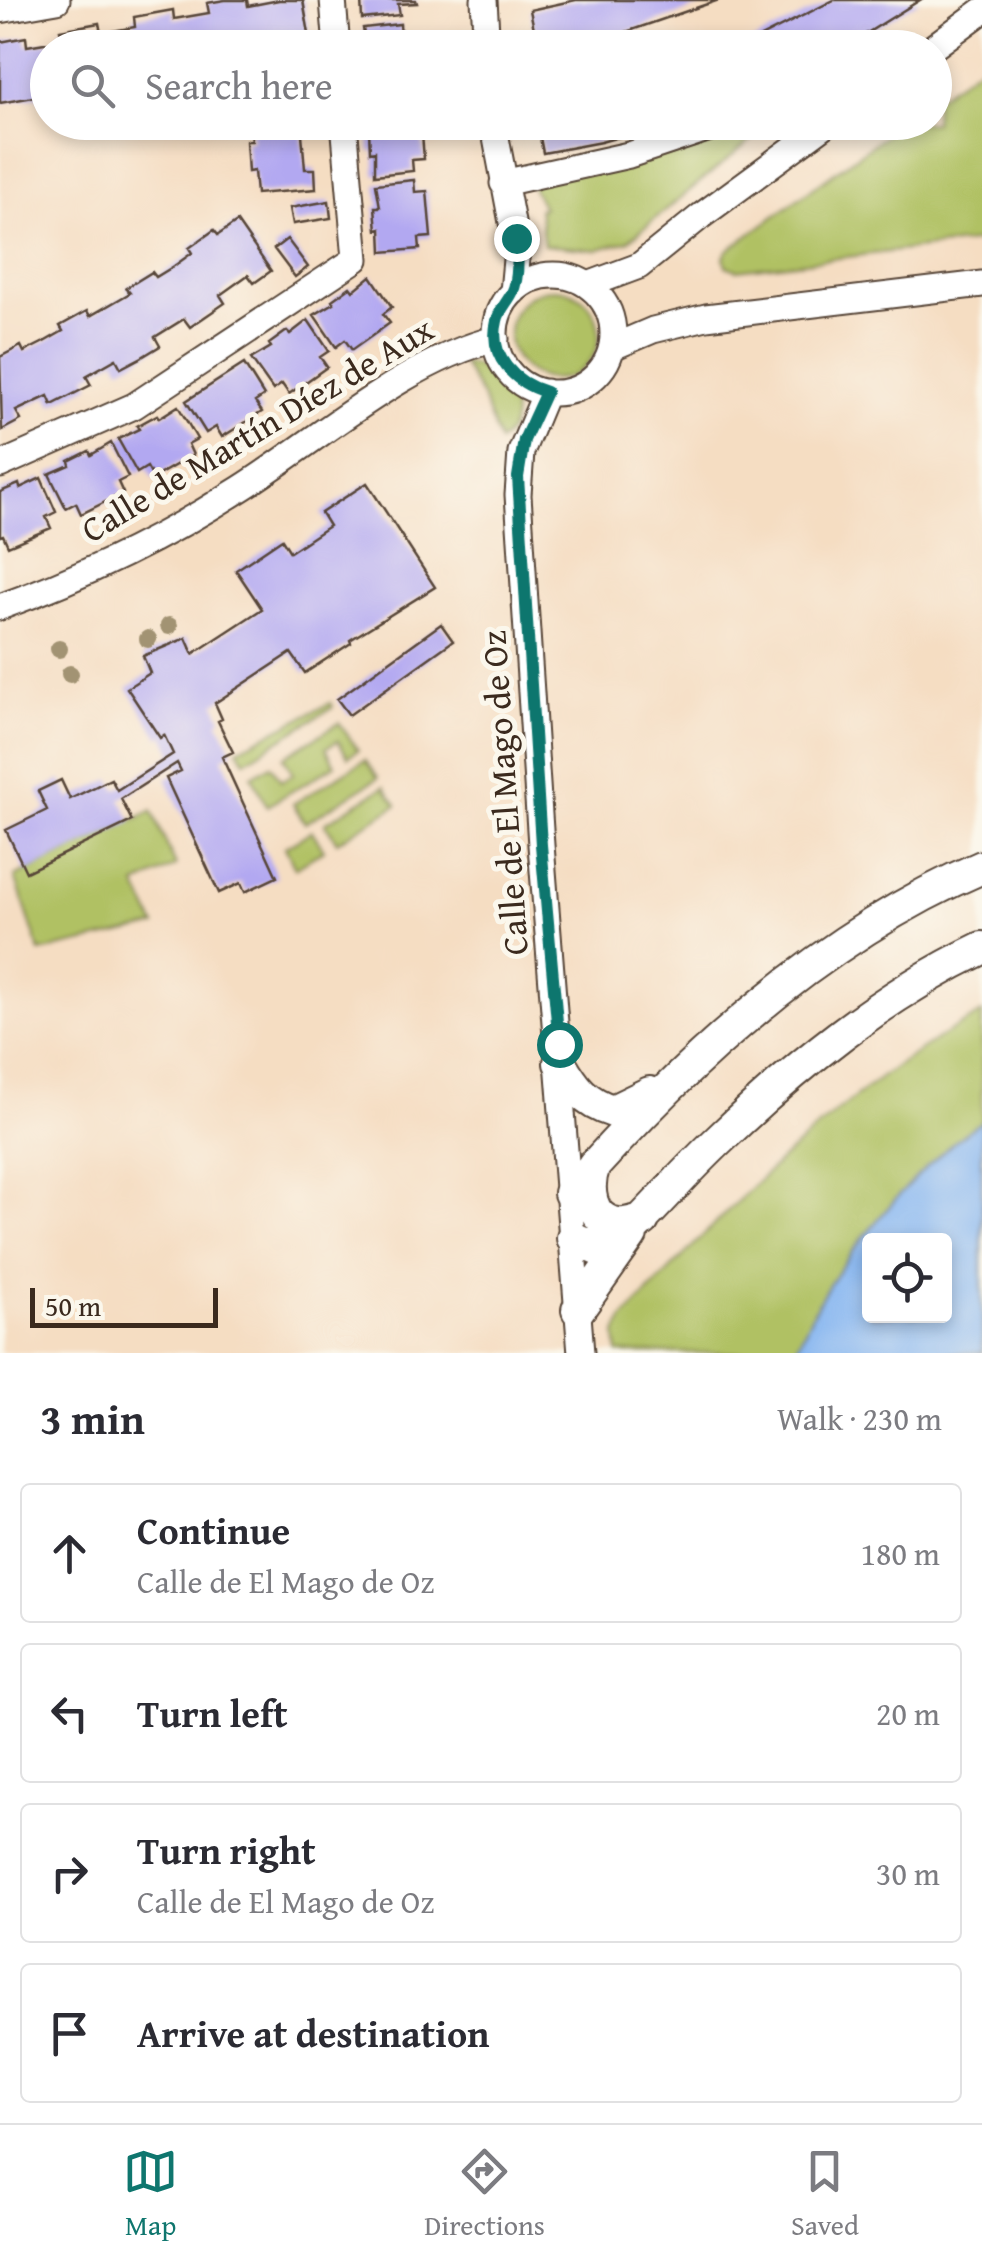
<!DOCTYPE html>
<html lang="en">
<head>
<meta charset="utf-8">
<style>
  :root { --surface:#fff; --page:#f7f7f7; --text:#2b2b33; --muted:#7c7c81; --line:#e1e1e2; --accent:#0f766e }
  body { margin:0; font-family:"Gentium Book Plus",serif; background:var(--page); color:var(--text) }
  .controls { position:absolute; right:30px; bottom:30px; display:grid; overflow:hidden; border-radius:10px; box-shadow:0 5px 15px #0003 }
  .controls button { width:90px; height:90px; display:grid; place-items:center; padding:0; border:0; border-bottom:2px solid var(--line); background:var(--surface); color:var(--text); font:50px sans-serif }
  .scale { position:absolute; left:30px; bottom:25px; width:188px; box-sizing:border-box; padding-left:10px; border:5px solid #3b2a1e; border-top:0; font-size:28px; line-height:35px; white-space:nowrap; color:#3b2a1e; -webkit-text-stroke:8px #fbf7ec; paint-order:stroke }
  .stop { position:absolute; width:30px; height:30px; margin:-22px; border:8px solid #0f766e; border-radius:50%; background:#fff }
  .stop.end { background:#0f766e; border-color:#fff; box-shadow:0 2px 10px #0008 }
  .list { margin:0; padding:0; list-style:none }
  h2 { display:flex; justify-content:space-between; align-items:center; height:130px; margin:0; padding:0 40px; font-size:42px }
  h2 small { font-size:32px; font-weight:400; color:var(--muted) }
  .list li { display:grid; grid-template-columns:65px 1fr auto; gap:30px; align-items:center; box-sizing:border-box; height:140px; margin:0 20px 20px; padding:0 20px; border:2px solid var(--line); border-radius:10px }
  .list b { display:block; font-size:38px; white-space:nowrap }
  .list p { margin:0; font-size:32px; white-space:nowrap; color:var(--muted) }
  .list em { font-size:32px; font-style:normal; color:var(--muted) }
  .icon { flex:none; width:55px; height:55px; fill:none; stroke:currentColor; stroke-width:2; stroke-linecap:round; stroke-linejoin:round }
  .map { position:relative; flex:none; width:982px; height:1353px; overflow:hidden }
  .search { position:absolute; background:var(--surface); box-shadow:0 5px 15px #0003; left:30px; right:30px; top:30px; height:110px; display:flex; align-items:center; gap:25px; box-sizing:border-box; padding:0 35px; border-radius:55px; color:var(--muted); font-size:38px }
  .sheet { height:770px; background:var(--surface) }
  nav { display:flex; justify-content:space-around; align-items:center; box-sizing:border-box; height:140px; border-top:2px solid var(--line); background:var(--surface); font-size:28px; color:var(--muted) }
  nav a { display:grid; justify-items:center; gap:5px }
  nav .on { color:var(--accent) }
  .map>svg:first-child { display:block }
  .green { fill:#b0c164; stroke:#767641; stroke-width:2.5; fill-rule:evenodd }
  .water { fill:#86b6f1; stroke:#607088; stroke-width:2.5; fill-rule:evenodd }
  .building { fill:#b2a8f1 }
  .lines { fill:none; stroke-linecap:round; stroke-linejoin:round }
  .minor-casing { stroke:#574537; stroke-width:29 }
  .major-casing { stroke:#574537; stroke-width:36 }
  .minor { stroke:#fff; stroke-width:25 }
  .major { stroke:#fff; stroke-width:32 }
  .tree { fill:#a29373 }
  .route { stroke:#0f766e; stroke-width:12 }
  .labels { text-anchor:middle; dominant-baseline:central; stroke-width:10; stroke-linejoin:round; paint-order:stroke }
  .street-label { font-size:35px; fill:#3b2a1e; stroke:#fbf7ec }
</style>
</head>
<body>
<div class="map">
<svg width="982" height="1353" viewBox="0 0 982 1353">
  <rect width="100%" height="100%" fill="#fbf7ec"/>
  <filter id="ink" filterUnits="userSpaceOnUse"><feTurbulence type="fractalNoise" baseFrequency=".01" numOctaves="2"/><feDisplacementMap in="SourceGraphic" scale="20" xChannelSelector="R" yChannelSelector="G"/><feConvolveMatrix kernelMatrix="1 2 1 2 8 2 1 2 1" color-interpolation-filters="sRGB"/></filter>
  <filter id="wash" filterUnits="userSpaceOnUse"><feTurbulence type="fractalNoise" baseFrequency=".0048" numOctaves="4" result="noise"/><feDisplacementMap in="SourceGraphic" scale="40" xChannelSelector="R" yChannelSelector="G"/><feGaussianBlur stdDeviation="2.25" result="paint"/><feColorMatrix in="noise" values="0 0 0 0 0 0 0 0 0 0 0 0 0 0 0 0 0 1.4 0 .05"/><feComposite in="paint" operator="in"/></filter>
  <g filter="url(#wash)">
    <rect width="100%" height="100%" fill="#f5ddc2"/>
    <path class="green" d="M 982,64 L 982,241 L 737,270 L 726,266 L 724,257 L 728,250 L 902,123 L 934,122 L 935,99 Z
      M 746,123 L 772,123 L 628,241 L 596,250 L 544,245 L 539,209 L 543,208 L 530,183 Z
      M509 334a45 45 0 1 1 90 0a45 45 0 1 1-90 0Z
      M 462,363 C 498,365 535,415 499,442 L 482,397 Z
      M 331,703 L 333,707 L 245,761 L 238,749 Z
      M 339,723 L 358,750 L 348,757 L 338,741 L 326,748 L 335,765 L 267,806 L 252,776 L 271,765 L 281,781 L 293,774 L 284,757 Z
      M 365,760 L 378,778 L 305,823 L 293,804 Z
      M 384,787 L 397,805 L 337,842 L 325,823 Z
      M 152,811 L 176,866 L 136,885 L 156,926 L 40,952 L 15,877 Z
      M 312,831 L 324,850 L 295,868 L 285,847 Z
      M 982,1013 L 982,1353 L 618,1353 L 616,1335 L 624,1318 C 733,1203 841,1089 982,1013 ZM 870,1240 L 944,1240 L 944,1316 L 870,1316 Z"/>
    <path class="water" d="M 982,1121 L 982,1353 L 794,1353 C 803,1335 811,1315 821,1298 C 857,1239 925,1159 982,1121 ZM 870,1240 L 944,1240 L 944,1316 L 870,1316 Z"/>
    <g id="blocks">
      <path class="building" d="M 225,0 L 247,0 L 248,6 L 279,0 L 303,0 L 311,45 L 48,48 L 48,100 L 40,102 L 39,96 L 0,103 L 0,42 L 26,37 L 27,46 L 62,40 L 60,30 L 99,23 L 101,33 L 135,27 L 134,17 L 173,10 L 174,19 L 209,13 L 207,3 Z
        M 361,0 L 416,0 L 417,3 L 398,4 L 400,15 L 362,19 Z
        M 576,0 L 719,0 L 597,42 L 573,48 L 538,48 L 530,10 Z
        M 834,0 L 920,0 L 843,48 L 739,48 Z
        M 400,24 L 401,36 L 413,35 L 414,48 L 366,48 L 363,28 Z
        M 250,122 L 311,122 L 312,133 L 302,134 L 305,169 L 315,169 L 316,189 L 256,194 L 254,171 L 248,172 L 246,141 L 252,141 Z
        M 372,122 L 421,122 L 424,159 L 412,160 L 413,171 L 375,175 L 375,151 L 370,152 L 369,129 L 373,129 Z
        M 537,122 L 666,122 L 666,124 L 601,142 L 543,153 Z
        M 414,180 L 415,192 L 427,191 L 431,237 L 419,238 L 420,249 L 382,252 L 381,229 L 377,230 L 375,207 L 380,207 L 376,184 Z
        M 329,201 L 331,218 L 293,224 L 290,208 Z
        M 237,222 L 271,271 L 254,283 L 248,275 L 220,295 L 225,303 L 190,327 L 184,319 L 155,337 L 160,346 L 142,357 L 121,368 L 116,359 L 86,376 L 91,385 L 52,405 L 48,396 L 16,411 L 21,420 L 2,430 L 0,357 L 21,346 L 24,352 L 44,342 L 63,331 L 60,326 L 87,311 L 90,316 L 130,293 L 126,288 L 152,272 L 156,277 L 174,266 L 192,253 L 189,248 L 214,230 L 218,235 Z
        M 287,239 L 308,267 L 295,277 L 274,249 Z
        M 371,276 L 392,307 L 383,314 L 390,323 L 352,350 L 345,340 L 336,347 L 314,315 L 334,303 L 332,300 L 350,287 L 353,291 Z
        M 308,320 L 329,351 L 320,357 L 327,367 L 289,394 L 282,384 L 273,390 L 251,359 L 271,347 L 269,344 L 287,331 L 290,334 Z
        M 244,364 L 264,396 L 255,402 L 262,412 L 222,437 L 216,427 L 206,433 L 186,401 Z
        M 178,406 L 197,439 L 188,444 L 193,455 L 153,478 L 147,467 L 137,473 L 118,439 L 139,429 L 137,426 L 157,415 L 159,418 Z
        M 111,443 L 128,477 L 118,482 L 123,493 L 81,514 L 76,503 L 66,508 L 49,474 L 70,465 L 69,461 L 89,451 L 91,455 Z
        M 41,478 L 56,512 L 46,517 L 51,528 L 8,546 L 3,535 L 0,536 L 0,492 L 19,484 L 20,488 Z
        M 367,483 L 435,587 L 350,640 L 351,643 L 305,673 L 291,653 L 215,703 L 222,719 L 218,721 L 233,752 L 222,757 L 277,877 L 245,892 L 241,883 L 219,893 L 166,778 L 181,771 L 177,763 L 121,799 L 132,821 L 26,872 L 6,830 L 47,810 L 38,791 L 61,780 L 70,799 L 111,779 L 117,790 L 173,754 L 164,735 L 160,738 L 127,688 L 150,673 L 143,656 L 186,638 L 193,654 L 262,609 L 236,570 L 282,539 L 290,552 L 329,526 L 321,513 Z
        M 441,624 L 453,641 L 349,715 L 337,699 Z"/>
    </g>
  </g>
  <g filter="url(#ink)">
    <use href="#blocks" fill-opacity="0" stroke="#574537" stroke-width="2.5"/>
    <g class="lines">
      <g class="minor-casing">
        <path id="minor" d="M 333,0 L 337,48
          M 484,0 L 487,48
          M 0,10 L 57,0
          M 932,48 L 982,11
          M 493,122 L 517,249 L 513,292
          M 503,183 L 629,155 L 728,122
          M495 334a59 59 0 1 1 118 0a59 59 0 1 1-118 0Z
          M 588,285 L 639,266 L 701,216 L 829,122
          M 613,347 L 653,330 L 706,317 L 982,284
          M 546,392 L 521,452 L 518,495 L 541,845 L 581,1353
          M 0,465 L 134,406 L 356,259 L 344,122
          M 0,607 C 83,577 165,537 240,489 C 318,440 407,360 496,339"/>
      </g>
      <g class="major-casing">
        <path id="major" d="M 560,1063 C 574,1087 585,1103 613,1111 L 650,1093
          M 594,1165 C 586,1187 588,1221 618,1224 C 625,1225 636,1221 643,1220
          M 570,1193 C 682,1064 823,935 982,867
          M 573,1238 L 597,1249 L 617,1244 C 652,1211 683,1174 718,1141 C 797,1065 882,996 982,948
          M 578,1310 L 631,1235"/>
      </g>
      <use href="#minor" class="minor"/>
      <use href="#major" class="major"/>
    </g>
    <g class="tree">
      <circle cx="169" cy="626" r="9"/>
      <circle cx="148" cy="639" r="9"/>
      <circle cx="59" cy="649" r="9"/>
      <circle cx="70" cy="674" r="9"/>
    </g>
  </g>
  <g class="lines" filter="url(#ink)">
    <path class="route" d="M 516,238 C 518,254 519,279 512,293 C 507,303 499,310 497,321 C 488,357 515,383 546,392 L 524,440 L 518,477 L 541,845 L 559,1044"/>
  </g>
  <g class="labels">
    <g class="street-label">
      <text transform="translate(257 429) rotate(-31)">Calle de Martín Díez de Aux</text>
      <text transform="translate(504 793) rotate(-94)">Calle de El Mago de Oz</text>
    </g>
  </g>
</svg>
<div class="controls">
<button><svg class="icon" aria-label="locate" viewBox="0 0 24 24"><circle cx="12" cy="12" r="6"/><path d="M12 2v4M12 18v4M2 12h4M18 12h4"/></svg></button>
</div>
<div class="scale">50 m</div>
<div class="stop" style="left:559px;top:1044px"></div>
<div class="stop end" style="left:516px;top:238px"></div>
<div class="search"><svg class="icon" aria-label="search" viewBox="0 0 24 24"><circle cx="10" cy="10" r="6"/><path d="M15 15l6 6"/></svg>Search here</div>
</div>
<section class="sheet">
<h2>3 min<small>Walk · 230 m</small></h2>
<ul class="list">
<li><svg class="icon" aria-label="ahead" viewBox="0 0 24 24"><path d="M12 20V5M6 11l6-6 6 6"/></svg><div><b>Continue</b><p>Calle de El Mago de Oz</p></div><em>180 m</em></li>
<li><svg class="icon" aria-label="left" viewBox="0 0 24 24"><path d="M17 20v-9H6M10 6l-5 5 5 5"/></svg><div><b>Turn left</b></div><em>20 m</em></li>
<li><svg class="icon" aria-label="right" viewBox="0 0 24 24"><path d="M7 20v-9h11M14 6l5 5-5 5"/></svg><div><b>Turn right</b><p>Calle de El Mago de Oz</p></div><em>30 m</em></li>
<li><svg class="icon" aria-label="arrive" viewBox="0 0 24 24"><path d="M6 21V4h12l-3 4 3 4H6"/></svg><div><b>Arrive at destination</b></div></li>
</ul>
</section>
<nav>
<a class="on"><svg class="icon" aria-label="map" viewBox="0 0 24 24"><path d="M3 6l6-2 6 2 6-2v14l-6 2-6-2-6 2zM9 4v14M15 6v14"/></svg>Map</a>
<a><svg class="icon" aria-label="directions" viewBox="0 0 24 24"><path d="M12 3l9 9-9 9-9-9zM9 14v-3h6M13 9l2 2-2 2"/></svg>Directions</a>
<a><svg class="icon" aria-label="saved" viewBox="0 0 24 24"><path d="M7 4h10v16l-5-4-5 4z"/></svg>Saved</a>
</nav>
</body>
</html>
